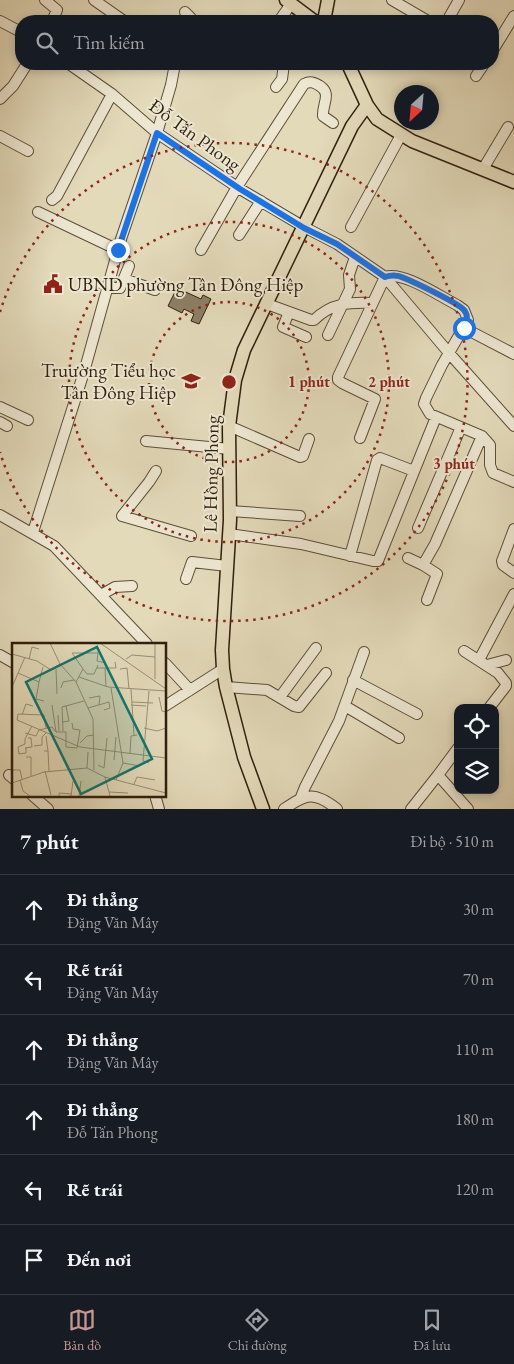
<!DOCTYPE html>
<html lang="vi">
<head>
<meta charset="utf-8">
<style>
  :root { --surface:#171b24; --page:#20242c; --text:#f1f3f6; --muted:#9ea1a6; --line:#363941; --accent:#c59692 }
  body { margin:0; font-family:"EB Garamond",serif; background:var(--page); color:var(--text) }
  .controls { position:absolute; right:15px; bottom:15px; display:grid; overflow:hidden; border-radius:10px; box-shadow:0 2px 8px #0003 }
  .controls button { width:45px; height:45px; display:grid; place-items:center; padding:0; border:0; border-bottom:1px solid var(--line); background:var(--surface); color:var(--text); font:25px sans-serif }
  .compass { position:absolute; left:394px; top:85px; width:45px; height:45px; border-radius:50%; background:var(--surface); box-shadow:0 2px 8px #0003; rotate:206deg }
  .stop { position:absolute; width:15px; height:15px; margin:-11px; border:4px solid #1a73e8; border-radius:50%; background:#fff }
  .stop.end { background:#1a73e8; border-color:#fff; box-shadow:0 1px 5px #0008 }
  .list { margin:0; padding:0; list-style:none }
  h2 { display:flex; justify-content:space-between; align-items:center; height:65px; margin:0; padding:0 20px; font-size:21px }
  h2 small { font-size:16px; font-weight:400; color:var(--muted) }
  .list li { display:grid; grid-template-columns:32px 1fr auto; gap:15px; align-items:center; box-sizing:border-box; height:70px; padding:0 20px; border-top:1px solid var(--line) }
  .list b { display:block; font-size:19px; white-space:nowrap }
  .list p { margin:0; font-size:16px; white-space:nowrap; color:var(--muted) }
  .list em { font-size:16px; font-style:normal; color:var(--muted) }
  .icon { flex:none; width:28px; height:28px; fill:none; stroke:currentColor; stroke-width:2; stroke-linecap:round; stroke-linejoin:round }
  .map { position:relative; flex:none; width:514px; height:809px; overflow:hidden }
  .search { position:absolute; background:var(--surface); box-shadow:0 2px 8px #0003; left:15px; right:15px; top:15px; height:55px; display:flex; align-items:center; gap:12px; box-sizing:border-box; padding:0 18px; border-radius:20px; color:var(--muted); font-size:19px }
  .sheet { height:485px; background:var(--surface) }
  nav { display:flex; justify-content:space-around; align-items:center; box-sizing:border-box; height:70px; border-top:1px solid var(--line); background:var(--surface); font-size:14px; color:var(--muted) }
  nav a { display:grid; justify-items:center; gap:2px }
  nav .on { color:var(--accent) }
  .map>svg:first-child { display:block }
  .building { fill:#8d8067; stroke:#301f0e }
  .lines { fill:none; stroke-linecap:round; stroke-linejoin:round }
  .minor-casing { stroke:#5d4e39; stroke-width:12 }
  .major-casing { stroke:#301f0e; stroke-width:15 }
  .minor { stroke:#ede7d2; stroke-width:10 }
  .major { stroke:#e3daba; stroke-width:12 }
  .route { stroke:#1a73e8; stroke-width:6 }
  .ring { fill:none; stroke:#8f2418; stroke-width:2.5; stroke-dasharray:2.5 5 }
  .labels { text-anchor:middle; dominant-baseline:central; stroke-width:4; stroke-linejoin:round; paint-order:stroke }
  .street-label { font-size:19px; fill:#301f0e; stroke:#ede7d2 }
  .poi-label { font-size:19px; fill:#301f0e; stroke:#ede7d2; text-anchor:start }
  .inset-road { fill:none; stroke:#9b8f75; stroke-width:1 }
  .view { fill:#0f766e; fill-opacity:0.15; stroke:#0f766e; stroke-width:2.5 }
  .inset-edge { fill:none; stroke:#301f0e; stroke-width:2.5 }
  .centre { fill:#8f2418; stroke:#ede7d2; stroke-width:2.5 }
  .ring-label { font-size:15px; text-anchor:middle; font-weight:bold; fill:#8f2418; stroke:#ede7d2; stroke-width:4; stroke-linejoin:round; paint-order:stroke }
</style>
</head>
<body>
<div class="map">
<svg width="514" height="809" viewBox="0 0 514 809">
  <rect width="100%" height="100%" fill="#e3daba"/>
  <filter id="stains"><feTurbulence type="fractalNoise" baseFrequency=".004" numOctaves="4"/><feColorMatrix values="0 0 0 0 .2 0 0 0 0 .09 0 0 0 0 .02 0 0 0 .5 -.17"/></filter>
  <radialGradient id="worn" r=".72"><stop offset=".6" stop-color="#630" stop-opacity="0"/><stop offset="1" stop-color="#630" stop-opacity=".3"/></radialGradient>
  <path class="building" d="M 177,288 L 201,299 L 203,295 L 211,299 L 199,324 L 191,321 L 194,314 L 184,309 L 182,313 L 168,306 Z"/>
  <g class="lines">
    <g class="minor-casing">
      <path id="minor" d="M 45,0 L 57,10 L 52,21
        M 94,0 L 124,21
        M 392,0 L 428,21
        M 185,12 L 191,18 L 189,21
        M 0,21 L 21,32
        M 279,21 L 291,4
        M 447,21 L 459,0
        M 493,50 L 514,16
        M 69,64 L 112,94 L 157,133 L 240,189 L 304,227 L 337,244 L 385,277 L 449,353 L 514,426
        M 476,76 L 484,64
        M 276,87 L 282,79 L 284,64
        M 0,99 L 13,86 L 27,64
        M 0,136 L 28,151
        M 483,169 L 508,127
        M 52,200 L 57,196 L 112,94
        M 38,212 L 118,250
        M 351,227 L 401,135
        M 239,235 L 261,201
        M 201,250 L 237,187 L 304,84 C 310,81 314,82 320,86 C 332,94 322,104 323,116 L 333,123
        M 124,279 L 155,290
        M 107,288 L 120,288 L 129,266
        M 267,304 L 311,320 L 314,320 C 331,303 350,302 372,303
        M 289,312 L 283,327 L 306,337
        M 464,328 L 514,354
        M 328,335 L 350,289 L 349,275 L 355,257
        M 0,407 L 28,420
        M 0,422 L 7,426
        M 229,426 L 300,457 L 303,456 L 309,439
        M 360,438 L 375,399 L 342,383 L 338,380 L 338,377 L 385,277 C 404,271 439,296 457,305 L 464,310 L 468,320 L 442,365 L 426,398 L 424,404 L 430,414 L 482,436 L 490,445 L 490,465 L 493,473 L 514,482
        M 146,441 L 230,449
        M 156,471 L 149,482 L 122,516 L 191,536
        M 230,511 L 300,516
        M 0,515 L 54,546 L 147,644
        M 418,528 L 461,427
        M 514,529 L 502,561 L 503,565 L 514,573
        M 33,532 L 84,372 L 121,239 L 157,133 L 171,85 L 175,64
        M 229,534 L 301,544 L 373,561 L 378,561 L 436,417
        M 350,556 L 377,460 L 380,458 L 414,471
        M 408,558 L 423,565
        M 186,579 L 192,562 L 227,566
        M 101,595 L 115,587 L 132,586
        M 427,600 L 437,574 L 423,565 L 435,544 L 482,436
        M 464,651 L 498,673 L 506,683 L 506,686 L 489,708
        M 0,655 L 14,663
        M 479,660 L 514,594
        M 165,663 L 190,690
        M 487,665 L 506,660
        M 353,680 L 417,714
        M 226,687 L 267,690 L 294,706 L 299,707 L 326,673
        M 280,697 L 316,648
        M 165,706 L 223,669
        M 345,706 L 399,738
        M 458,748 L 438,775 L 468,809
        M 9,775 L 14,779
        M 32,795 L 48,809
        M 155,795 L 159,809
        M 301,797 L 305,787 L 339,721 L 364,652
        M 284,809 C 306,794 314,791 337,809
        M 411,809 L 438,775"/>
    </g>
    <g class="major-casing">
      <path id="major" d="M 286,0 L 314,21
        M 324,21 L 328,0
        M 348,64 L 367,105 L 377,119 L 412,141 L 514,182
        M 263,809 L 244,757 L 226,687 L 223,669 L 222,650 L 230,520 L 229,426 L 235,380 L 244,350 L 352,126 L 367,105"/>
    </g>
    <use href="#minor" class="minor"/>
    <use href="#major" class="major"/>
  </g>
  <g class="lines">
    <path class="route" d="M 118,250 L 157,133 L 240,189 L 304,228 L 337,244 L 385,277 C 391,275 398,275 404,278 C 414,282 458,303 464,310 C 469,316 467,322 464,328"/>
  </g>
  <g class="ring">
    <circle cx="229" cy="382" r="80"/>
    <circle cx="229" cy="382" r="160"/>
    <path d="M0 312A239 239 0 1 1 0 452"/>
  </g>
  <defs>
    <g id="civic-bare" transform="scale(1.5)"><path d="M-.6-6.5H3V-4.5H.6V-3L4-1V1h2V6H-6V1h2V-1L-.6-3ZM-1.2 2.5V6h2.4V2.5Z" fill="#8f2418" stroke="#ede7d2" stroke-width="2.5" paint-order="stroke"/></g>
    <g id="school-bare" transform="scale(1.5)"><path d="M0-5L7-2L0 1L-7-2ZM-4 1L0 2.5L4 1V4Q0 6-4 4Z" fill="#8f2418" stroke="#ede7d2" stroke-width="2.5" paint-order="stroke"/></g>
  </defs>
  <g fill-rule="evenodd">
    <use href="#civic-bare" x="53" y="284"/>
    <use href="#school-bare" x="191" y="381"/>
  </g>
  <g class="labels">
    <g class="street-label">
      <text transform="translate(195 135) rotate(36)">Đỗ Tấn Phong</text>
      <text transform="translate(211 474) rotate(-89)">Lê Hồng Phong</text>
    </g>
    <g class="poi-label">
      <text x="68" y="284">UBND phường Tân Đông Hiệp</text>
      <text x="176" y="370" text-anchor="end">Truường Tiểu học<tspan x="176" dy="22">Tân Đông Hiệp</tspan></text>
    </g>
  </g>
  <g transform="translate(12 643)">
    <rect width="154" height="154" fill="#e3daba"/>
    <path class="inset-road" d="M 38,0 L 48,21 L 64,39 L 81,76 L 82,127M 88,0 L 154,46M 0,11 L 25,18 L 39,27 L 48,21M 17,16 L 20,4 L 27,6M 114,16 L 120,12 L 143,14M 85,25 L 104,25 L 103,19M 93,25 L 94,44M 44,26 L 45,51M 71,26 L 60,10 L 86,10 L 85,18 L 94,20M 108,26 L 115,25 L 117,46M 6,30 L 27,39 L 24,56 L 32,58M 67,34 L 96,44 L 154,48M 143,36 L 143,0M 27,39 L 31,24M 64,39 L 71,26 L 75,31 L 82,31 L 86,22M 0,44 L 13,14M 49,45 L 51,39 L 62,37M 99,45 L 111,120 L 128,123M 119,46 L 122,92M 137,48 L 131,118 L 137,120M 147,54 L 150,68 L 154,69M 77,55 L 88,53 L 87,62M 120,59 L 141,60M 40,62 L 44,89M 119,62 L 134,63M 76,65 L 97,59 L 98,65 L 92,67M 10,72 L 14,61 L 21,63M 46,72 L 47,88M 51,79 L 57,78 L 54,63M 34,85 L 32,72 L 6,71 L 5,77 L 68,104 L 154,115M 132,85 L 145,88 L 154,85M 51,88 L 50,64 L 72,58M 13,90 L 24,93 L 27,87 L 40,84 L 44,89 L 54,89 L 54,104 L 65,105 L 68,87 L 61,86 L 60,80M 34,93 L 36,108M 68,100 L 75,93 L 82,92M 22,103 L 30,102 L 30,94 L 34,90M 13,105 L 20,104 L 19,95 L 16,95M 14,105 L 14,110 L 7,111 L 6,104 L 13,101 L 13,96 L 20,83M 32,108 L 36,108 L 37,128M 118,111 L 119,93 L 125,92M 14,114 L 19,114 L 19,133M 102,117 L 104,94M 86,122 L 92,125 L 95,95M 75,125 L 76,109M 0,127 L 8,127 L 10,136M 33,128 L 39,152M 93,134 L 98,153M 8,137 L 11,148 L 18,153M 104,137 L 111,120M 0,140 L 32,129 L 75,125 L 93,134 L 154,150M 122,141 L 125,134 L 143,137M 97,149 L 116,150M 47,153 L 47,150 L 60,151M 59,153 L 61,138M 67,153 L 69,138"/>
    <path class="view" d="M 85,4 L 140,116 L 69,151 L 14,39 Z"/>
    <rect width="154" height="154" class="inset-edge"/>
  </g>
  <circle cx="229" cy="382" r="8" class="centre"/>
  <g class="ring-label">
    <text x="309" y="387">1 phút</text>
    <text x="389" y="387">2 phút</text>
    <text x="454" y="469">3 phút</text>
  </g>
  <rect width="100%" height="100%" filter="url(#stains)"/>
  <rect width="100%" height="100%" fill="url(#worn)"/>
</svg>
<div class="controls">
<button><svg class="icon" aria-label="locate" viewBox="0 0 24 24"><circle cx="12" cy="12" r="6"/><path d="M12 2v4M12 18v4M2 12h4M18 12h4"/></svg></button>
<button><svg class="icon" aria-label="layers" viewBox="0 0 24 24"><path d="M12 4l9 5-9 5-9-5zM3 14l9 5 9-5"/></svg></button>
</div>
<svg class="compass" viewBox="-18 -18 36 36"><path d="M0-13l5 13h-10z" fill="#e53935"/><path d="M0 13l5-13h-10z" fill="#9ea1a6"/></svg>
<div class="stop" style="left:464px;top:328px"></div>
<div class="stop end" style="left:118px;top:250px"></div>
<div class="search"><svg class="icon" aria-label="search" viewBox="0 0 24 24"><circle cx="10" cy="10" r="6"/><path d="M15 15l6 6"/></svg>Tìm kiếm</div>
</div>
<section class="sheet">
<h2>7 phút<small>Đi bộ · 510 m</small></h2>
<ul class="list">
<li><svg class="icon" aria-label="ahead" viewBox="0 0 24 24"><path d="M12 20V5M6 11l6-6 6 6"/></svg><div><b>Đi thẳng</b><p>Đặng Văn Mây</p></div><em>30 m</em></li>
<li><svg class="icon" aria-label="left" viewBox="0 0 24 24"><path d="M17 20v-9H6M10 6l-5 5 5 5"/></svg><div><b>Rẽ trái</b><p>Đặng Văn Mây</p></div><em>70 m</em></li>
<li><svg class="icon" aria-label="ahead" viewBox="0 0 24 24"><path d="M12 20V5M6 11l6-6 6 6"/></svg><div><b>Đi thẳng</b><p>Đặng Văn Mây</p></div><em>110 m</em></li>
<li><svg class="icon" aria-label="ahead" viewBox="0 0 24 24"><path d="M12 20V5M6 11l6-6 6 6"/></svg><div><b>Đi thẳng</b><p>Đỗ Tấn Phong</p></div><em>180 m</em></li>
<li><svg class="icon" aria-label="left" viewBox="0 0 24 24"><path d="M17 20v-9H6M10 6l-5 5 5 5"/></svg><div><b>Rẽ trái</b></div><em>120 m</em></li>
<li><svg class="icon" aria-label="arrive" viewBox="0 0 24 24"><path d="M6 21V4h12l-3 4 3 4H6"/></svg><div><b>Đến nơi</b></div></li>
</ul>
</section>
<nav>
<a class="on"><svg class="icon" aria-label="map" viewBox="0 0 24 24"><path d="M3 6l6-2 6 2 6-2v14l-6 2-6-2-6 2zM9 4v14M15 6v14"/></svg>Bản đồ</a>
<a><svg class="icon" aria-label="directions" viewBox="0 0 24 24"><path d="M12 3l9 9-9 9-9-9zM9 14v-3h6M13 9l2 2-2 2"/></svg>Chỉ đường</a>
<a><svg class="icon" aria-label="saved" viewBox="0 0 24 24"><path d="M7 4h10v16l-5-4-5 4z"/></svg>Đã lưu</a>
</nav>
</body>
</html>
